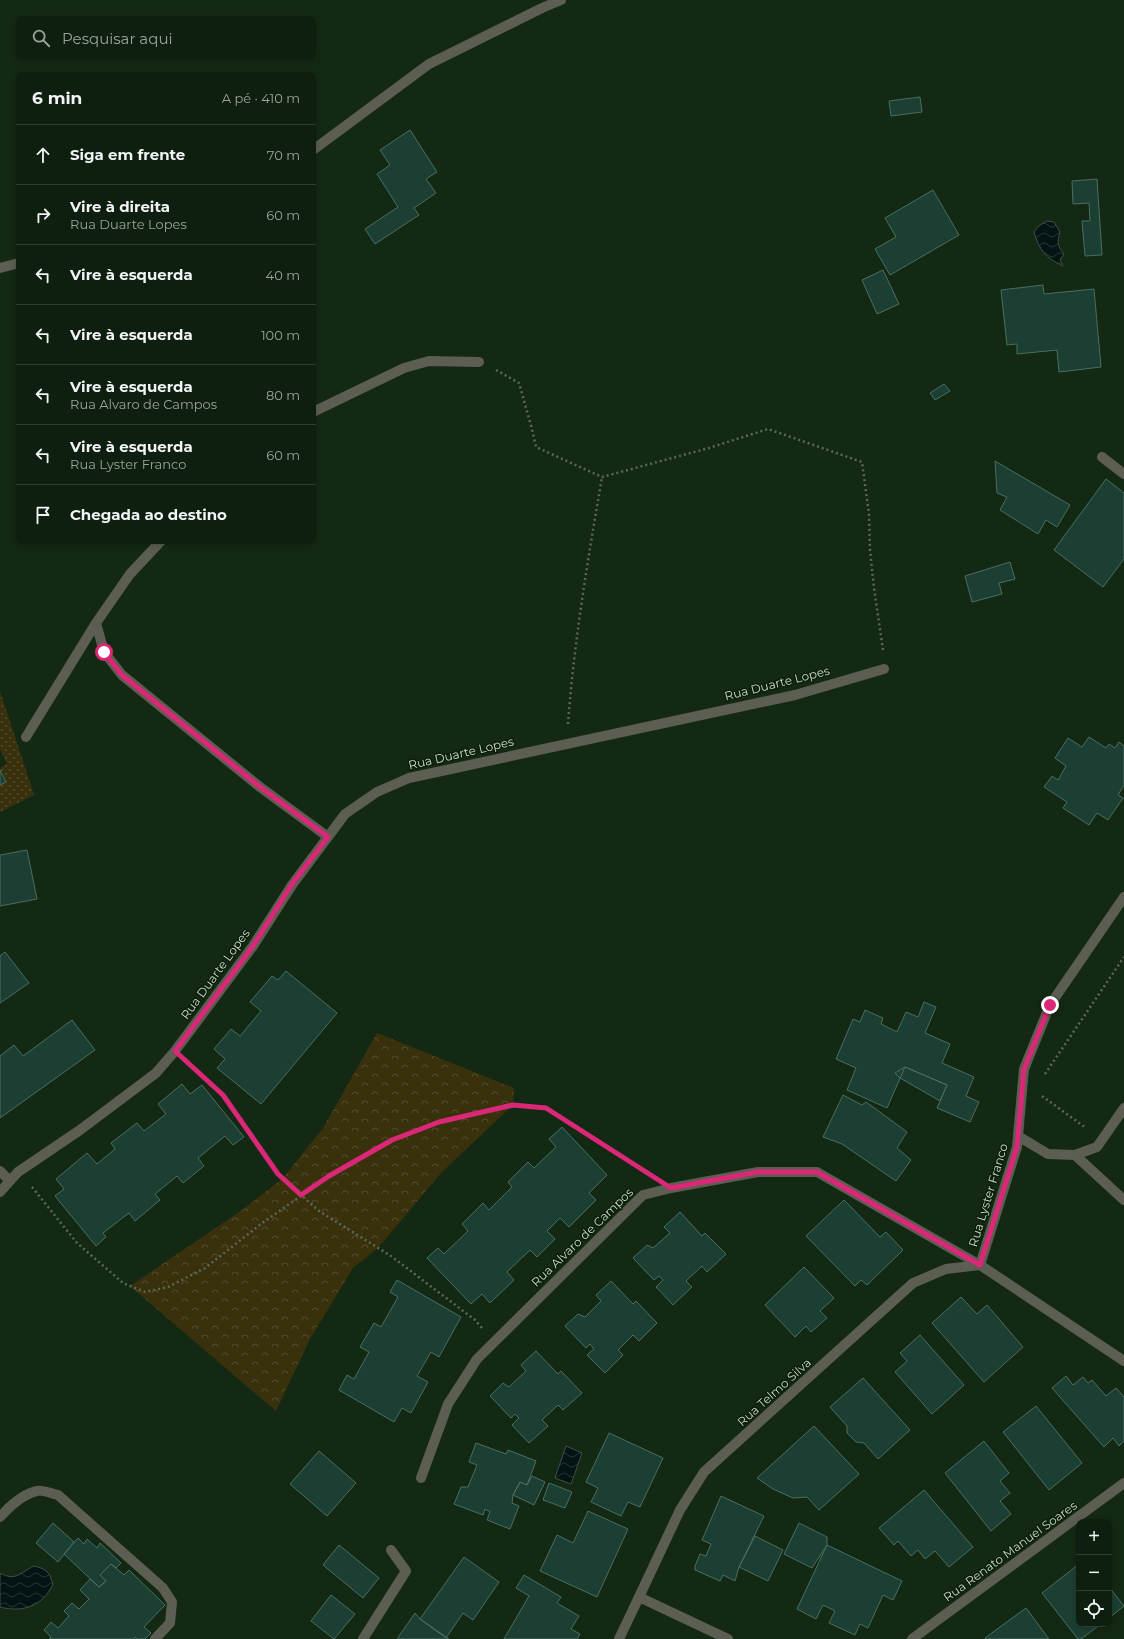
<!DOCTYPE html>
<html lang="pt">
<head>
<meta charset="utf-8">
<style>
  :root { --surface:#0f1f0f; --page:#182718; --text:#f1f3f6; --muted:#9ba29e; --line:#2f3d2f }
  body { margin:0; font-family:Montserrat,sans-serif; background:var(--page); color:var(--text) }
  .controls { position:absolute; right:12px; bottom:12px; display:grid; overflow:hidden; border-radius:8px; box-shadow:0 2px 6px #0003 }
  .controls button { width:36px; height:36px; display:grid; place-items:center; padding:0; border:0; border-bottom:1px solid var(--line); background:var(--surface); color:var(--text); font:20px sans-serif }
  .stop { position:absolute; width:12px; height:12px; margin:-9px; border:3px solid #db2777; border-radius:50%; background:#fff }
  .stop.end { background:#db2777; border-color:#fff; box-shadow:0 1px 4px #0008 }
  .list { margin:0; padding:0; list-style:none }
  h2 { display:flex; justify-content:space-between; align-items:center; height:52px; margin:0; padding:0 16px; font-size:17px }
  h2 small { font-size:13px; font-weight:400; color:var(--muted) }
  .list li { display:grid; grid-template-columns:26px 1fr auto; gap:12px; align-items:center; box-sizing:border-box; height:60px; padding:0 16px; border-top:1px solid var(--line) }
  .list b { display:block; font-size:15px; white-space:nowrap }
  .list p { margin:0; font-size:13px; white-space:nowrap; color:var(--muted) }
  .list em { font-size:13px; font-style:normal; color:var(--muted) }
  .icon { flex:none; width:22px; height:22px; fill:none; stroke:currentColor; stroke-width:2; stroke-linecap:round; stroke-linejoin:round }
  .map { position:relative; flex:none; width:1124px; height:1639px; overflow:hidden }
  .search { position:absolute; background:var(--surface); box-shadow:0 2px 6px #0003; left:16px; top:16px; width:300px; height:44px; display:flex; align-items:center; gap:10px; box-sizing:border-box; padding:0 14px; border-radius:8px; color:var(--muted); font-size:15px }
  .panel { position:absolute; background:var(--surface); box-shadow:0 2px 6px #0003; left:16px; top:72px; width:300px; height:472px; border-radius:8px }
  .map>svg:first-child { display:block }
  .grass { fill:url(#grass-dots) }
  .park { fill:url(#park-crowns) }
  .water { fill:url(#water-waves); stroke:#404f4a }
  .building { fill:#1c3f33; stroke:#4a6e60 }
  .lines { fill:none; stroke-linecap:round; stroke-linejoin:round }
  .path { stroke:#586a58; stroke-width:2.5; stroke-dasharray:2 3; stroke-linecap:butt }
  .minor { stroke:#5b5e51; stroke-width:10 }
  .route { stroke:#db2777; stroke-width:5 }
  .labels { text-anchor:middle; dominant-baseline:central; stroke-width:3; stroke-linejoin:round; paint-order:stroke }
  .street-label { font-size:12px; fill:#cddacc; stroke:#0b1f0b }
</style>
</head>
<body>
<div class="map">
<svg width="1124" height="1639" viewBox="0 0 1124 1639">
  <defs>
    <pattern id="grass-dots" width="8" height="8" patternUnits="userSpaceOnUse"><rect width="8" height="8" fill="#39300c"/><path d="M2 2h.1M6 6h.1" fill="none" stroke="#544d2e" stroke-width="1.8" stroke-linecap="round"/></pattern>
    <pattern id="park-crowns" width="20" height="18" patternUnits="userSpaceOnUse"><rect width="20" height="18" fill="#39300c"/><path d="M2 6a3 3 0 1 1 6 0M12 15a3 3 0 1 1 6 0" fill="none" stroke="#544d2e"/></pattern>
    <pattern id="water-waves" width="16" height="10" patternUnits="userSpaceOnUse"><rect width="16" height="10" fill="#041313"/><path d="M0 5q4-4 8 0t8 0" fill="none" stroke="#273534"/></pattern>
  </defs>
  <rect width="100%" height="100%" fill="#142914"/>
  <path class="grass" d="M 0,691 L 34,795 L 0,812 L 0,785 L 6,782 L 0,768 L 7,764 L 0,749 Z"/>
  <path class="park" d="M 377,1033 L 514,1088 L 513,1105 L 441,1173 L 378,1248 L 353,1268 L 310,1339 L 276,1411 L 130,1286 L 242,1210 L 283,1178 L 323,1128 Z"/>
  <path class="water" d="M 1047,221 L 1054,222 L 1060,232 C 1057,242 1057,246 1064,254 L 1060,260 L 1063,266 C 1046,258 1039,250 1034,232 L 1040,225 Z
    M 566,1446 L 582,1453 L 571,1484 L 555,1478 Z
    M 34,1566 C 47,1569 49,1572 53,1584 C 43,1606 23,1613 0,1607 L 0,1573 C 16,1582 21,1572 34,1566 Z"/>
  <path class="building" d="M 920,97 L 922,112 L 891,116 L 889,101 Z
    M 410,130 L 437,172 L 426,179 L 436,193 L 414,208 L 419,215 L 375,244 L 365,229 L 398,207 L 377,174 L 390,165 L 380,150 Z
    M 1097,179 L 1102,255 L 1085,256 L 1082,221 L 1090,221 L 1089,203 L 1073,204 L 1072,181 Z
    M 933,190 L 959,235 L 890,275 L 875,249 L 896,237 L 885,218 Z
    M 883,270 L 899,304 L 877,314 L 862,280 Z
    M 1043,285 L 1044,294 L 1094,289 L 1101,367 L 1059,372 L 1057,350 L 1017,354 L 1017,344 L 1007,345 L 1001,290 Z
    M 944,384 L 950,391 L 935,400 L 930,393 Z
    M 995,461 L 1070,505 L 1057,527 L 1046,520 L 1038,534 L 1000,510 L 1007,497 L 997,493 Z
    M 1106,479 L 1124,493 L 1124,559 L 1103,587 L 1054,550 Z
    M 1010,562 L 1015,579 L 999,583 L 1002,594 L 972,602 L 965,576 Z
    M 1089,737 L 1106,748 L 1109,744 L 1115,748 L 1119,742 L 1124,746 L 1124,785 L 1118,795 L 1123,798 L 1108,820 L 1097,813 L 1089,825 L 1063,808 L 1067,802 L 1044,787 L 1052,776 L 1058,780 L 1066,766 L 1055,758 L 1068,738 L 1082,747 Z
    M 0,770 L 6,782 L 0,785 Z
    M 27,850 L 37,899 L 0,906 L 0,855 Z
    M 5,952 L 29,983 L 0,1003 L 0,956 Z
    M 286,971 L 337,1013 L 261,1104 L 217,1068 L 225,1059 L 214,1049 L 231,1029 L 240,1036 L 261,1011 L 250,1002 L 272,976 L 278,980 Z
    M 924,1002 L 936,1007 L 925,1033 L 950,1044 L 942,1063 L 974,1077 L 966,1096 L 979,1102 L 970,1122 L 937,1108 L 947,1085 L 905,1067 L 887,1108 L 847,1090 L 856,1068 L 836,1059 L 853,1019 L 860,1022 L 865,1010 L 883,1018 L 881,1024 L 897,1032 L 906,1012 L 918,1017 Z
    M 72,1020 L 95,1050 L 0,1118 L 0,1056 L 14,1045 L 23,1056 Z
    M 905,1067 L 947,1085 L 940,1101 L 900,1078 L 895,1073 Z
    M 182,1084 L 190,1094 L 202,1085 L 244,1137 L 233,1145 L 225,1136 L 198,1158 L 204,1166 L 183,1183 L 177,1176 L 155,1194 L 160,1200 L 135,1221 L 129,1213 L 103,1233 L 106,1237 L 96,1246 L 55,1196 L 64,1189 L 56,1179 L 87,1153 L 97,1164 L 115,1149 L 111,1143 L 137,1123 L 144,1131 L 166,1114 L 158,1104 Z
    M 843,1095 L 862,1105 L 866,1102 L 907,1132 L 897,1148 L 911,1160 L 896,1181 L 842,1144 L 823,1137 Z
    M 562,1127 L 607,1175 L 589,1193 L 596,1200 L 569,1227 L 560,1218 L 547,1231 L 555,1239 L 537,1257 L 530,1250 L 507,1272 L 514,1280 L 490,1303 L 482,1294 L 471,1304 L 427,1258 L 438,1248 L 444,1254 L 468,1231 L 462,1224 L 483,1203 L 489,1210 L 512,1187 L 508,1182 L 528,1162 L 534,1168 L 556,1147 L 549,1139 Z
    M 844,1200 L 880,1237 L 886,1232 L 903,1250 L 867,1285 L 861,1280 L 855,1286 L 806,1236 Z
    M 680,1212 L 702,1236 L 705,1233 L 726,1254 L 707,1272 L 702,1266 L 686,1281 L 692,1287 L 673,1305 L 656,1287 L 663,1280 L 659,1276 L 654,1280 L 633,1258 L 647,1245 L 653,1248 L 670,1233 L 664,1227 Z
    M 804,1267 L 834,1298 L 820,1311 L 827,1318 L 811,1332 L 806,1326 L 795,1337 L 765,1305 Z
    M 397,1280 L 461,1317 L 439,1357 L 431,1352 L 417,1376 L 428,1382 L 411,1413 L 402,1408 L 394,1422 L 339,1390 L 347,1375 L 354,1379 L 369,1352 L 360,1347 L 374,1323 L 381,1327 L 398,1297 L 390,1292 Z
    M 611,1281 L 633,1304 L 636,1301 L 657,1323 L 639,1341 L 633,1335 L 618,1350 L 623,1355 L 605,1373 L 587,1355 L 594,1349 L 590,1344 L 586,1348 L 565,1326 L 578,1314 L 585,1317 L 601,1301 L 596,1295 Z
    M 961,1297 L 977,1314 L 987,1305 L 1023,1347 L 984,1382 L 932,1323 Z
    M 920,1335 L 964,1385 L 932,1414 L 895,1372 L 907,1361 L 900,1353 Z
    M 536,1351 L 558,1374 L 561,1371 L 582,1393 L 563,1410 L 558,1405 L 542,1420 L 548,1426 L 529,1443 L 512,1425 L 519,1418 L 515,1414 L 511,1418 L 490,1396 L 503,1383 L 509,1387 L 526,1371 L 521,1365 Z
    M 1066,1376 L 1073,1385 L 1083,1377 L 1088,1383 L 1092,1380 L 1106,1396 L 1116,1388 L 1124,1397 L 1124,1441 L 1119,1446 L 1113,1438 L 1104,1447 L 1052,1388 Z
    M 863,1378 L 910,1430 L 878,1459 L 864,1443 L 856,1442 L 847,1433 L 847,1426 L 830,1407 Z
    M 1036,1406 L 1082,1463 L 1049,1490 L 1003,1432 Z
    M 814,1426 L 859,1474 L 819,1510 L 807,1497 L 793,1498 L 773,1489 L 757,1478 Z
    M 609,1433 L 663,1458 L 640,1507 L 628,1502 L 621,1516 L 591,1502 L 598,1488 L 586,1482 Z
    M 984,1441 L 1009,1473 L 1000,1481 L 1010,1493 L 1000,1501 L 1011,1514 L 991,1531 L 945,1473 Z
    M 476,1443 L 506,1454 L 508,1450 L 536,1461 L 527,1485 L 520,1482 L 513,1495 L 512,1503 L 519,1506 L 510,1529 L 487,1520 L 490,1512 L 485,1509 L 483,1515 L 454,1504 L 461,1487 L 468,1487 L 477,1465 L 469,1462 Z
    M 319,1451 L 356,1483 L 327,1516 L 290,1484 Z
    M 532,1476 L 545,1482 L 534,1505 L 513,1495 L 520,1482 L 527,1485 Z
    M 549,1483 L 572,1492 L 565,1508 L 543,1500 Z
    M 924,1490 L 973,1547 L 949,1567 L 935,1551 L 925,1559 L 918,1550 L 911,1556 L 898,1541 L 894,1545 L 879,1528 Z
    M 721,1496 L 764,1516 L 739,1567 L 735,1581 L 723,1575 L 720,1581 L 695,1570 L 695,1566 L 700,1554 L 706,1556 L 711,1544 L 702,1540 Z
    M 588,1511 L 628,1529 L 597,1597 L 540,1571 L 557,1535 L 573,1543 Z
    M 53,1523 L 74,1542 L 58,1562 L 36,1543 Z
    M 799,1523 L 827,1537 L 827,1545 L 812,1568 L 784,1554 Z
    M 755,1536 L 783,1550 L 768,1581 L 739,1567 Z
    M 78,1538 L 84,1544 L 87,1539 L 97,1548 L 100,1543 L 121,1563 L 116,1568 L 111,1564 L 100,1575 L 106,1581 L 99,1587 L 64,1554 Z
    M 339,1545 L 379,1578 L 363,1598 L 323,1565 Z
    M 827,1545 L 902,1581 L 893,1600 L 883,1595 L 868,1628 L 860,1624 L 855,1635 L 829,1623 L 835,1611 L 823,1605 L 816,1619 L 797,1609 Z
    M 464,1557 L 499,1582 L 473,1620 L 463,1613 L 446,1638 L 420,1619 Z
    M 111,1564 L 124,1575 L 129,1570 L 165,1605 L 144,1627 L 151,1633 L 145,1639 L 137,1639 L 135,1637 L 134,1639 L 49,1639 L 51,1637 L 44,1630 L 51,1622 L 58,1628 L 69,1616 L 64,1611 L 72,1603 L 79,1609 L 89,1599 L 80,1590 L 90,1579 L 99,1587 L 106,1581 L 100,1575 Z
    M 1079,1564 L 1079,1624 L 1101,1624 L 1081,1639 L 1078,1639 L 1042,1593 Z
    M 524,1575 L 561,1597 L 557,1603 L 579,1616 L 571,1629 L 580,1634 L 577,1639 L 504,1639 L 529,1596 L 516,1588 Z
    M 1109,1587 L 1124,1606 L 1109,1618 Z
    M 331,1595 L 355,1614 L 334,1639 L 311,1621 Z
    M 1026,1608 L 1049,1639 L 986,1639 L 985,1638 Z
    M 415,1613 L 420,1619 L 449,1639 L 397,1639 Z"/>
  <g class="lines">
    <path class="path" d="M 496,370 L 519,383 L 532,429 L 536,447 L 602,477 L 709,448 L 768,429 L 862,462 L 869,514 L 870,550 L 874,588 L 883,650
      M 568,724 C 574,641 588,559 602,477
      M 190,1065 L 223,1095 L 278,1174 L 301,1195 L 319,1211 L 391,1256 L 475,1320 L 482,1328
      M 1045,1074 L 1124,957
      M 1042,1096 L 1086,1128
      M 32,1187 L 77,1243 L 123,1283 L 145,1292 L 168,1287 L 205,1268 L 261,1224 L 329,1176 L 392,1140 L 439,1122 L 513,1105 L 546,1108 L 647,1173"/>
    <path class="minor" d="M 313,150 L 429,64 L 542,8 L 561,0
      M 0,268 L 19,263
      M 313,412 L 404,368 L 429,361 L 479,362
      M 1102,457 L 1124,474
      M 161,541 L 130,574 L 96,623 L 104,652 L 122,675 L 260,787 L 328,837
      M 26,737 L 96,623
      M 1018,1136 L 1048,1154 L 1075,1155 L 1097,1147 L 1124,1108
      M 1075,1155 L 1124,1200
      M 0,1171 L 10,1181
      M 0,1192 L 18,1172 L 80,1130 L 156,1073 L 175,1051 L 253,946 L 292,885 L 345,814 L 377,792 L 409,778 L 795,695 L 884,669
      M 980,1265 L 1017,1147 L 1024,1069 L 1050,1005 L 1124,897
      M 421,1478 L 448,1404 L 477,1359 L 643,1195 L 671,1188 L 758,1172 L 817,1172 L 980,1265 L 1124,1361
      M 0,1517 C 9,1507 23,1494 37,1491 C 42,1489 52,1494 58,1495 L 163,1588 L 172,1602 L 170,1623 L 155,1639
      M 639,1597 L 680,1510 L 704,1472 L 913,1283 L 946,1269 L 980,1265
      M 363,1639 L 406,1571 L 391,1550
      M 619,1639 L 639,1597 L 728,1639
      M 912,1639 L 1124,1483"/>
  </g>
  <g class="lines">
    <path class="route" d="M 104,652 L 122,675 L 260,787 L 328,837 L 292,884 L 253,946 L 175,1051 L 223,1095 L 278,1174 L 301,1195 L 329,1176 L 392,1140 L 439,1122 L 513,1105 L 546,1108 L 671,1188 L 758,1172 L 817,1172 L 980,1265 L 1017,1147 L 1024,1069 L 1050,1005"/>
  </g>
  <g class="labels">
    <g class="street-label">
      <text transform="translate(777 683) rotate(-14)">Rua Duarte Lopes</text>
      <text transform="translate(461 753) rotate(-13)">Rua Duarte Lopes</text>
      <text transform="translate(215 974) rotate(-54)">Rua Duarte Lopes</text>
      <text transform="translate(988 1195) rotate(-73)">Rua Lyster Franco</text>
      <text transform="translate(582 1237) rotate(-44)">Rua Alvaro de Campos</text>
      <text transform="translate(774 1392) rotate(-42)">Rua Telmo Silva</text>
      <text transform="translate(1010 1551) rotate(-36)">Rua Renato Manuel Soares</text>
    </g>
  </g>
</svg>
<div class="controls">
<button>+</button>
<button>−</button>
<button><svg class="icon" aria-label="locate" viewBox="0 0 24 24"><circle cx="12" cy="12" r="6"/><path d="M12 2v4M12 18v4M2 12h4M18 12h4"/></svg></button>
</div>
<div class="stop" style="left:104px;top:652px"></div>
<div class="stop end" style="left:1050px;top:1005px"></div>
<div class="search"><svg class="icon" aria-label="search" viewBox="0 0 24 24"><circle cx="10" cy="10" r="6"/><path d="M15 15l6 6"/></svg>Pesquisar aqui</div>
<section class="panel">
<h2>6 min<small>A pé · 410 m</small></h2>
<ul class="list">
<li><svg class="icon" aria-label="ahead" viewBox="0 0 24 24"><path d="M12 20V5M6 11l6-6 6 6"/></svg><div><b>Siga em frente</b></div><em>70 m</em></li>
<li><svg class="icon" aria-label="right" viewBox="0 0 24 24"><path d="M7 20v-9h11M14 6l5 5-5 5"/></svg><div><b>Vire à direita</b><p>Rua Duarte Lopes</p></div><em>60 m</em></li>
<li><svg class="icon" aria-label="left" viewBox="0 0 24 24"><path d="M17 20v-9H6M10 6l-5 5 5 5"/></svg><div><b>Vire à esquerda</b></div><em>40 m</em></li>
<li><svg class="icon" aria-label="left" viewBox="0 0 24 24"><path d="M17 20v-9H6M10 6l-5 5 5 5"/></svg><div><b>Vire à esquerda</b></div><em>100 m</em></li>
<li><svg class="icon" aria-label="left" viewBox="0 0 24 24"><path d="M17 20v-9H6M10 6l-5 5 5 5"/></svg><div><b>Vire à esquerda</b><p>Rua Alvaro de Campos</p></div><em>80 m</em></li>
<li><svg class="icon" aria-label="left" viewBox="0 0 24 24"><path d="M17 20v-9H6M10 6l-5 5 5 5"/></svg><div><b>Vire à esquerda</b><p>Rua Lyster Franco</p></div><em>60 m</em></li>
<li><svg class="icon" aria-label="arrive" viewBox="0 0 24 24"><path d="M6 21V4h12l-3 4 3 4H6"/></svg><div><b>Chegada ao destino</b></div></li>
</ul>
</section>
</div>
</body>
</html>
